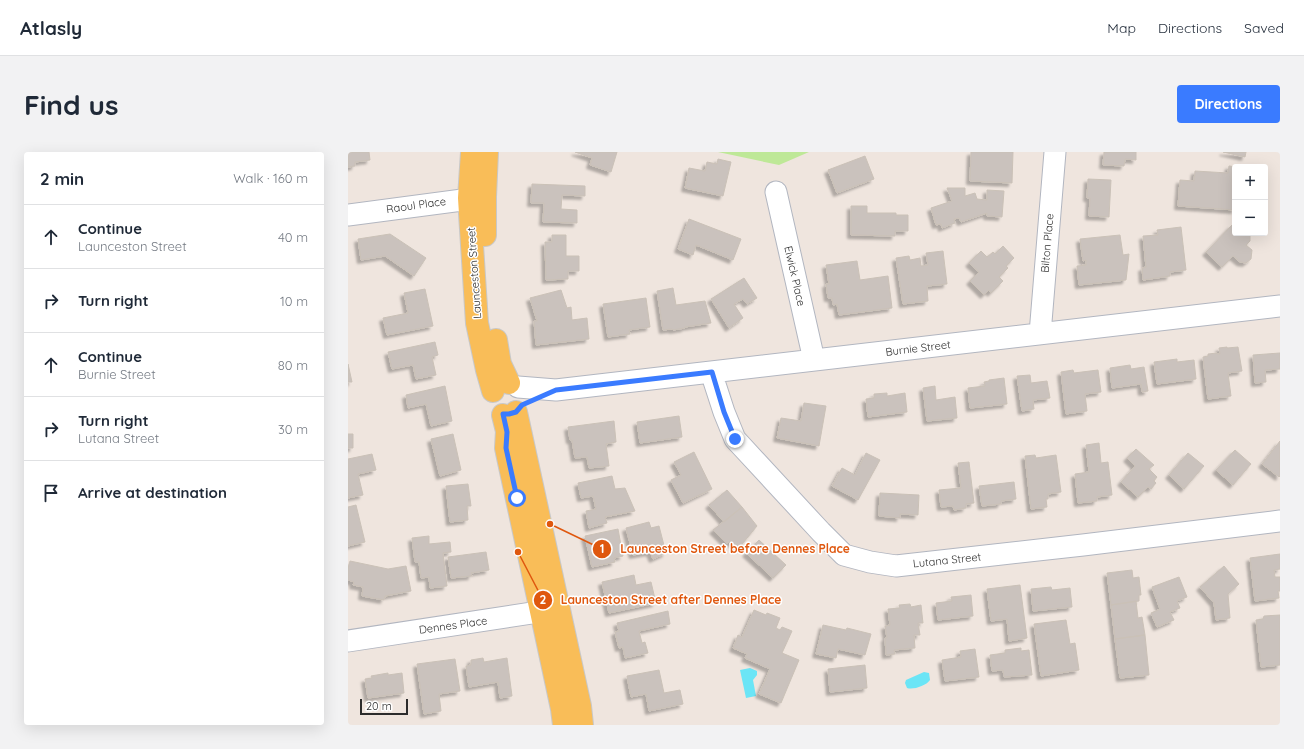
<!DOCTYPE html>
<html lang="en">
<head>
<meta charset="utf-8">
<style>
  :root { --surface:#fff; --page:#f2f2f3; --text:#1f2937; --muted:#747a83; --line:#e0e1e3; --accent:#3a7bff }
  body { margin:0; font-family:Quicksand,sans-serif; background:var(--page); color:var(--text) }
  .controls { position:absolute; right:12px; top:12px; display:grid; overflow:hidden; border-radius:4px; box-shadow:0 4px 16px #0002 }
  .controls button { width:36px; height:36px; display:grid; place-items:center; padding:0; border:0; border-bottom:1px solid var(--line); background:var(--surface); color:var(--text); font:20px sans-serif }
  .scale { position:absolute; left:12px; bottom:10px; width:48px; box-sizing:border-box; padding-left:4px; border:2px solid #2c2c2c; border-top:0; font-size:11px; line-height:14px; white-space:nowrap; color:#2c2c2c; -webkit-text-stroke:3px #fff; paint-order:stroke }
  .stop { position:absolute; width:12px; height:12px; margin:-9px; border:3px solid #3a7bff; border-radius:50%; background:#fff }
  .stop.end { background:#3a7bff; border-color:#fff; box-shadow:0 1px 4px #0008 }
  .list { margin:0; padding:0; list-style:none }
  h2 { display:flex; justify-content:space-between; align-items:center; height:52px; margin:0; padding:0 16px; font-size:17px }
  h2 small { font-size:13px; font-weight:400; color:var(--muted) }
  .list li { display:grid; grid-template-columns:26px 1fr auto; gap:12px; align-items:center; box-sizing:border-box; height:64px; padding:0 16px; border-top:1px solid var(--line) }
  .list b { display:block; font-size:15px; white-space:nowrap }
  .list p { margin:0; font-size:13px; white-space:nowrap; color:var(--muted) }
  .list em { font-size:13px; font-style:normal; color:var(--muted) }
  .icon { flex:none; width:22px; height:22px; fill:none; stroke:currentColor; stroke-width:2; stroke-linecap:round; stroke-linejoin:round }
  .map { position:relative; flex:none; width:932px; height:573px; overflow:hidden; border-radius:4px }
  header { display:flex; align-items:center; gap:24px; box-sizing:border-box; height:56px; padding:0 20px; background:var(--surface); border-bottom:1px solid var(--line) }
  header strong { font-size:19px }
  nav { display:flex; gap:22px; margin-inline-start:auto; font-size:14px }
  .intro { display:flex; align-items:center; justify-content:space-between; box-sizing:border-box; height:96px; padding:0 24px }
  h1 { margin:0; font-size:28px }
  .button { padding:10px 18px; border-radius:4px; background:var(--accent); color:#fff; font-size:14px; font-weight:700 }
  main { display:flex; gap:24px; padding:0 24px }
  aside { flex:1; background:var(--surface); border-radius:4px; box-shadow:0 4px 16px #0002 }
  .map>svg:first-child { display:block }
  .green { fill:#bee897 }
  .water { fill:#6be5f6 }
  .building { fill:#cac2bd; stroke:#cac1b7; filter:url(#shadow) }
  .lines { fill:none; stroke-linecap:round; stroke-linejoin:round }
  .minor-casing { stroke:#b2b6c0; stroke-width:23 }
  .major-casing { stroke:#c8c8c8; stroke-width:24 }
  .minor { stroke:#fff; stroke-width:21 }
  .major { stroke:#f9bd58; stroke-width:22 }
  .route { stroke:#3a7bff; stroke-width:5 }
  .labels { text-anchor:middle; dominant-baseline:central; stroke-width:3; stroke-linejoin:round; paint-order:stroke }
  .street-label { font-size:11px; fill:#2c2c2c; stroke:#fff }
  .leader { fill:none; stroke:#df570e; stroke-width:1.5 }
  .callout-dot { fill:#df570e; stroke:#fff; stroke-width:1.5 }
  .mark-label { font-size:12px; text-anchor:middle; font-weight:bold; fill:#fff }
  .callout-label { font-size:12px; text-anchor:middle; font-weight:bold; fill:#df570e; stroke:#fff; stroke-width:3; stroke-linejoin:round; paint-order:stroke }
</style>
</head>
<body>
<header>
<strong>Atlasly</strong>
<nav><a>Map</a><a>Directions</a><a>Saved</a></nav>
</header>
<div class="intro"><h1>Find us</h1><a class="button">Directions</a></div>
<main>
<aside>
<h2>2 min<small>Walk · 160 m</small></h2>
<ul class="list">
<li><svg class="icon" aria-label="ahead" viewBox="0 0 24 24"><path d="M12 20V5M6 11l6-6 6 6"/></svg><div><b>Continue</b><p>Launceston Street</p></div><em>40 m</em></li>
<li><svg class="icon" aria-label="right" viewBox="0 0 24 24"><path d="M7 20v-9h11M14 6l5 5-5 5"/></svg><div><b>Turn right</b></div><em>10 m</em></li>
<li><svg class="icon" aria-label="ahead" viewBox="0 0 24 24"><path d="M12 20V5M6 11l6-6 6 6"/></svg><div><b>Continue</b><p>Burnie Street</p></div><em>80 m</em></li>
<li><svg class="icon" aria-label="right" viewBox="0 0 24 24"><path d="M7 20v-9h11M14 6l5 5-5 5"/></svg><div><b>Turn right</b><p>Lutana Street</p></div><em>30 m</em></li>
<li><svg class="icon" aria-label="arrive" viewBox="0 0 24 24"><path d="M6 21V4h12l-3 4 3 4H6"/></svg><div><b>Arrive at destination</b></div></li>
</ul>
</aside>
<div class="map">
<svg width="932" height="573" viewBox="0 0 932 573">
  <defs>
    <filter id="shadow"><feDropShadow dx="-3.5" dy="3.5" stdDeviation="1" flood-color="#0004"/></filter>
  </defs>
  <rect width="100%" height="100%" fill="#efe5de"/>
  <path class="green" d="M 370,0 L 461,0 L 431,13 Z"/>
  <path class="water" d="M 402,516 L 409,519 L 409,523 L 405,528 L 408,544 L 398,546 L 392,518 Z
    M 576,520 L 581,521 L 582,528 C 578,534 565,538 559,536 L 557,531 L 558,528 Z"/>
  <path class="building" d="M 0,0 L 21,0 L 22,8 L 7,10 L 7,14 L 0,15 Z
    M 227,0 L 269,0 L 263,20 L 242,13 L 244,6 Z
    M 623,0 L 665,0 L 664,31 L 622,29 Z
    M 756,0 L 788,0 L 788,8 L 777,7 L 776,14 L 755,13 Z
    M 875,0 L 898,0 L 897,5 Z
    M 517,4 L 526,27 L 489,41 L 480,18 Z
    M 370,7 L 383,10 L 375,44 L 337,36 L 341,16 L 357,19 L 359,10 L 369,12 Z
    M 881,14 L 890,15 L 887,15 L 887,58 L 830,54 L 832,28 L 846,29 L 847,19 L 880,21 Z
    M 740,27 L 763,28 L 761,65 L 741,64 L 742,46 L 739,46 Z
    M 184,32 L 237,34 L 237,44 L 214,43 L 213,57 L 229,58 L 229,71 L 195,70 L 196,51 L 183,51 Z
    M 599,36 L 617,36 L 617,44 L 627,41 L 629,47 L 639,48 L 639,38 L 656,39 L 654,65 L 639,64 L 639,61 L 613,70 L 611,66 L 606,67 L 607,71 L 594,76 L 593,72 L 588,73 L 583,56 L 604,49 Z
    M 503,54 L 519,54 L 519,61 L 548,61 L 548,63 L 560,63 L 560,79 L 547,79 L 547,84 L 503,83 Z
    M 341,67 L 393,87 L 385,108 L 348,93 L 345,103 L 330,97 Z
    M 884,73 L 887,75 L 887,81 L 902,83 L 902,89 L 898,93 L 904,98 L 903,107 L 898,111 L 892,110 L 885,104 L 874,115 L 858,100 Z
    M 833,75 L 838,118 L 822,120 L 822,124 L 795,128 L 794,116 L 798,115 L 795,84 L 810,83 L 809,78 Z
    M 42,82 L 78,106 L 66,124 L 37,104 L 13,108 L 10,87 Z
    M 204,83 L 218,83 L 218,104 L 231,104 L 231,119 L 220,119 L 220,127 L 198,128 L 197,90 L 204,90 Z
    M 772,83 L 775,103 L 781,102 L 778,128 L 731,133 L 729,114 L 738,113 L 738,108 L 735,109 L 732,87 Z
    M 655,94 L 666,106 L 658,114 L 660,116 L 651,125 L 655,129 L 643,141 L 641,138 L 636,143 L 622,129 L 631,120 L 621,111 L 633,99 L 639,105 L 645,100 L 647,102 Z
    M 595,99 L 599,132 L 579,134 L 580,149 L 555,152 L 548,106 L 561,104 L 562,108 L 572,106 L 573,114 L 580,113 L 578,101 Z
    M 509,109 L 512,128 L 540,124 L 544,156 L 491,163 L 489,152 L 485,153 L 484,146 L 480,146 L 478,132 L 481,132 L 478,113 Z
    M 396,126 L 409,146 L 399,152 L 395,147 L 386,152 L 395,166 L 381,176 L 363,147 Z
    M 325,136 L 328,153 L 357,149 L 363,171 L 337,175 L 337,176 L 325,178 L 324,177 L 315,178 L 309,139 Z
    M 77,137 L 85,174 L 39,183 L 35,166 L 60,161 L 56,141 Z
    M 213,138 L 219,156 L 223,155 L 224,168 L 239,166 L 241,187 L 188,193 L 186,169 L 189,169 L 182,146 Z
    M 298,146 L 302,175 L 281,178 L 282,182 L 260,185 L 255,152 Z
    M 87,190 L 90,203 L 84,205 L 88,223 L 68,227 L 65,213 L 44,217 L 40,200 Z
    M 879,195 L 879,196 L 890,195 L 894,219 L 880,221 L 883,244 L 860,247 L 855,205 L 860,204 L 860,202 L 869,201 L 869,202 L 872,202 L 871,196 Z
    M 932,201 L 932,217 L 917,218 L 918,230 L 907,231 L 905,203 Z
    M 829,207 L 829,210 L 846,208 L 848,227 L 809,232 L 806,210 Z
    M 0,212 L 4,230 L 0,230 Z
    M 782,213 L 783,217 L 796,215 L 800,239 L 794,240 L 793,232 L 764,236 L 762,216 Z
    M 725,218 L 726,221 L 750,218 L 753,240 L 737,242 L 739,259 L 718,262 L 713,220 Z
    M 682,223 L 683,231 L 699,229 L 702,246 L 685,248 L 686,257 L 674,259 L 669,224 Z
    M 656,226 L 659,252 L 622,256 L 620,236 L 637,234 L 636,230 L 641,229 L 641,228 Z
    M 97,234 L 104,269 L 83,274 L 78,252 L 60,256 L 58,243 Z
    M 587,234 L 588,248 L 607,245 L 609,266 L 579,269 L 575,236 Z
    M 539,241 L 539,244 L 557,241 L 559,260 L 520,265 L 518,247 L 526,246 L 526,242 Z
    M 456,251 L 478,254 L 471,294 L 429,286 L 433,266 L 453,269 Z
    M 331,264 L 334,285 L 292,291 L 289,270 Z
    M 266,269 L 268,290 L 258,292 L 261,314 L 241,316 L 239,305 L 227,306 L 224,288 L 222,288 L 220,275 Z
    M 0,282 L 5,282 L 5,296 L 0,296 Z
    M 105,282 L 113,318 L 92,324 L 83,287 Z
    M 932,289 L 932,324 L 931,325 L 914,312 Z
    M 751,291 L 753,311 L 760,310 L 764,343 L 749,345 L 749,349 L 730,351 L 727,322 L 741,320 L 738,293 Z
    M 788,297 L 806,313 L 801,317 L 809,325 L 806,329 L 808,331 L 803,337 L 800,335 L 790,345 L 773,330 L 787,314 L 779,306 Z
    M 887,298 L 903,312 L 885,333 L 868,318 Z
    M 346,300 L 364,337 L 335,351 L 323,328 L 333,323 L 326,310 Z
    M 518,301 L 532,308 L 510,348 L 484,334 L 494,316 L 507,323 Z
    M 840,301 L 856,314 L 836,337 L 821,323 Z
    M 24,302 L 28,318 L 10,322 L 15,343 L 0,346 L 0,307 Z
    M 687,303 L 688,306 L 708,303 L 713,340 L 700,342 L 700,347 L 698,347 L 699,355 L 683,357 L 677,304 Z
    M 621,310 L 626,351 L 618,352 L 618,356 L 606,358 L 605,354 L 593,355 L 591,338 L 613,336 L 610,311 Z
    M 264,324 L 267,337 L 277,336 L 287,359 L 257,365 L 259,371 L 241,376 L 238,359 L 248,357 L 245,344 L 233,346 L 230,331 Z
    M 666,330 L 668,347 L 653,349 L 653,352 L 634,354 L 631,334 Z
    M 120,332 L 123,354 L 119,354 L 120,368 L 102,370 L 98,334 Z
    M 379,338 L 394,355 L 376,370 L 361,353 Z
    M 532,341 L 571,343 L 570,363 L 552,362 L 552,366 L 531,364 Z
    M 8,353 L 17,390 L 0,394 L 0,355 Z
    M 394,355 L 409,374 L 390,397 L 382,389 L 379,392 L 365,378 Z
    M 301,370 L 303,376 L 311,374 L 318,401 L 305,407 L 302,400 L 285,403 L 278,376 Z
    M 270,377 L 275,404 L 266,406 L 267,410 L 244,415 L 237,384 Z
    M 81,384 L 81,392 L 102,390 L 103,400 L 95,401 L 99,434 L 82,436 L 81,425 L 73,426 L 71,410 L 67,410 L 64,386 Z
    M 411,388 L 438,413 L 425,426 L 398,401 Z
    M 138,400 L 141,418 L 123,421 L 124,424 L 103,426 L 100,405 Z
    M 932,402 L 932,417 L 926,418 L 927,425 L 932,425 L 932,439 L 930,439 L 931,446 L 907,449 L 902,406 Z
    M 2,409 L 40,417 L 58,414 L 63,439 L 37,444 L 36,448 L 14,444 L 15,435 L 5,433 L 6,430 L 0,428 L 0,417 Z
    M 876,414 L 891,432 L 880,442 L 882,466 L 868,468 L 866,451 L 852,435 Z
    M 784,418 L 785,426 L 791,425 L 793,443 L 791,443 L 791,449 L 763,453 L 759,421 Z
    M 286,423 L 288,433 L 303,430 L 308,451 L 261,461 L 254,430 Z
    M 831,425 L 839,445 L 829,449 L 832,456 L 822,460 L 826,468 L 809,475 L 803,461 L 812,457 L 804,435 Z
    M 672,433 L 679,486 L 661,489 L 659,467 L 643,469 L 639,437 Z
    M 703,435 L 704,438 L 722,436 L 724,455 L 685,459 L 683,437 Z
    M 623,443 L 625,464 L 590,468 L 588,451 L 604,449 L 603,445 Z
    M 788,449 L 790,466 L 794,465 L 797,483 L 767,487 L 763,453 Z
    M 562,452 L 563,455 L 573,453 L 575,471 L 570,471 L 572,483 L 566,483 L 567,496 L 546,498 L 547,502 L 538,503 L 537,486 L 539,486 L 537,474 L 542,473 L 540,457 L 552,456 L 551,453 Z
    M 406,458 L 418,463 L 419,461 L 432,466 L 428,476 L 432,478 L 434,475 L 444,479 L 434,501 L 451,508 L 433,551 L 411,542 L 422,517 L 397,506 L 399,502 L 385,496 L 390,483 L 394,485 Z
    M 320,459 L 322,472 L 291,479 L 294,491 L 297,490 L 300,501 L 277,506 L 275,495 L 271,496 L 267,480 L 271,479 L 269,471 Z
    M 932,463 L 932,513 L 913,515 L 908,468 L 915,467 L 916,464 Z
    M 718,468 L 722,492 L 727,491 L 731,518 L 693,524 L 686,472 Z
    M 475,473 L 498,478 L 499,476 L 523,482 L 517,503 L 490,497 L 488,506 L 468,502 Z
    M 797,483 L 801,523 L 772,526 L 767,487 Z
    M 673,496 L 673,499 L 681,498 L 684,523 L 656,525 L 655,518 L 644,519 L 642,503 L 657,501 L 657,498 Z
    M 627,497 L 631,525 L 597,529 L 594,508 L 613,505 L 612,499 Z
    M 135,506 L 136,510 L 159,506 L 164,544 L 152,546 L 150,530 L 121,535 L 118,514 L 123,513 L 123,508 Z
    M 107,507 L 112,539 L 91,542 L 93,559 L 76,562 L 69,512 Z
    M 517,513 L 519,536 L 482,540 L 480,517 Z
    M 311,518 L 316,541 L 332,538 L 335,552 L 301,559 L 298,542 L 283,545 L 279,524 Z
    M 40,521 L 40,523 L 54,521 L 56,541 L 20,546 L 17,527 L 24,526 L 23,524 Z"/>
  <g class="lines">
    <g class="minor-casing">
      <path id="minor" d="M 428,40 L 466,208
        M 0,63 L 137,45
        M 692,182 L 707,0
        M 363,220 L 376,260 L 387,287 L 473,380 L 496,403 L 522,410 L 548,414 L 735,393 L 932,369
        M 170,235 L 208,238 L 932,154
        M 0,489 L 210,457"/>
    </g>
    <g class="major-casing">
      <path id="major" d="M 124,0 L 121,46 L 129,171 L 139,218 L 145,239
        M 137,83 L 137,45 L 139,0
        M 148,188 L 152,212 L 161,231
        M 168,260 L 232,554 L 234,573
        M 155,263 L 159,279 L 158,296 L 214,557 L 216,573"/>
    </g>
    <use href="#minor" class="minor"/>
    <use href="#major" class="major"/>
  </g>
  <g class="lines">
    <path class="route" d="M 169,346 L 158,296 L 159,280 L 155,262 L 161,262 L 168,260 L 174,253 L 208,238 L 364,220 L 376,260 L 387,287"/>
  </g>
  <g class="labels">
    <g class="street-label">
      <text transform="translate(68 53) rotate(-8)">Raoul Place</text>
      <text transform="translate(699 91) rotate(-85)">Bilton Place</text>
      <text transform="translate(126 121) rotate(-94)">Launceston Street</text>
      <text transform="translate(447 124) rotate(77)">Elwick Place</text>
      <text transform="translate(570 196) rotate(-7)">Burnie Street</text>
      <text transform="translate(599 408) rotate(-6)">Lutana Street</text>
      <text transform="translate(105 473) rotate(-8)">Dennes Place</text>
    </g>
  </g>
  <path class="leader" d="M202 372L254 397M170 400L195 448"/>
  <g class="callout-dot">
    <circle cx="202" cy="372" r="4"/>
    <circle cx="170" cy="400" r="4"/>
    <circle cx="254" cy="397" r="10"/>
    <circle cx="195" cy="448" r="10"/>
  </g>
  <g class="mark-label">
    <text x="254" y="401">1</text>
    <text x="195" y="452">2</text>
  </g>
  <g class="callout-label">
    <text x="387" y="401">Launceston Street before Dennes Place</text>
    <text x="323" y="452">Launceston Street after Dennes Place</text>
  </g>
</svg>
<div class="controls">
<button>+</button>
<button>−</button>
</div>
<div class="scale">20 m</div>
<div class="stop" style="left:169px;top:346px"></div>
<div class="stop end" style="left:387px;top:287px"></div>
</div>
</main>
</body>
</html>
